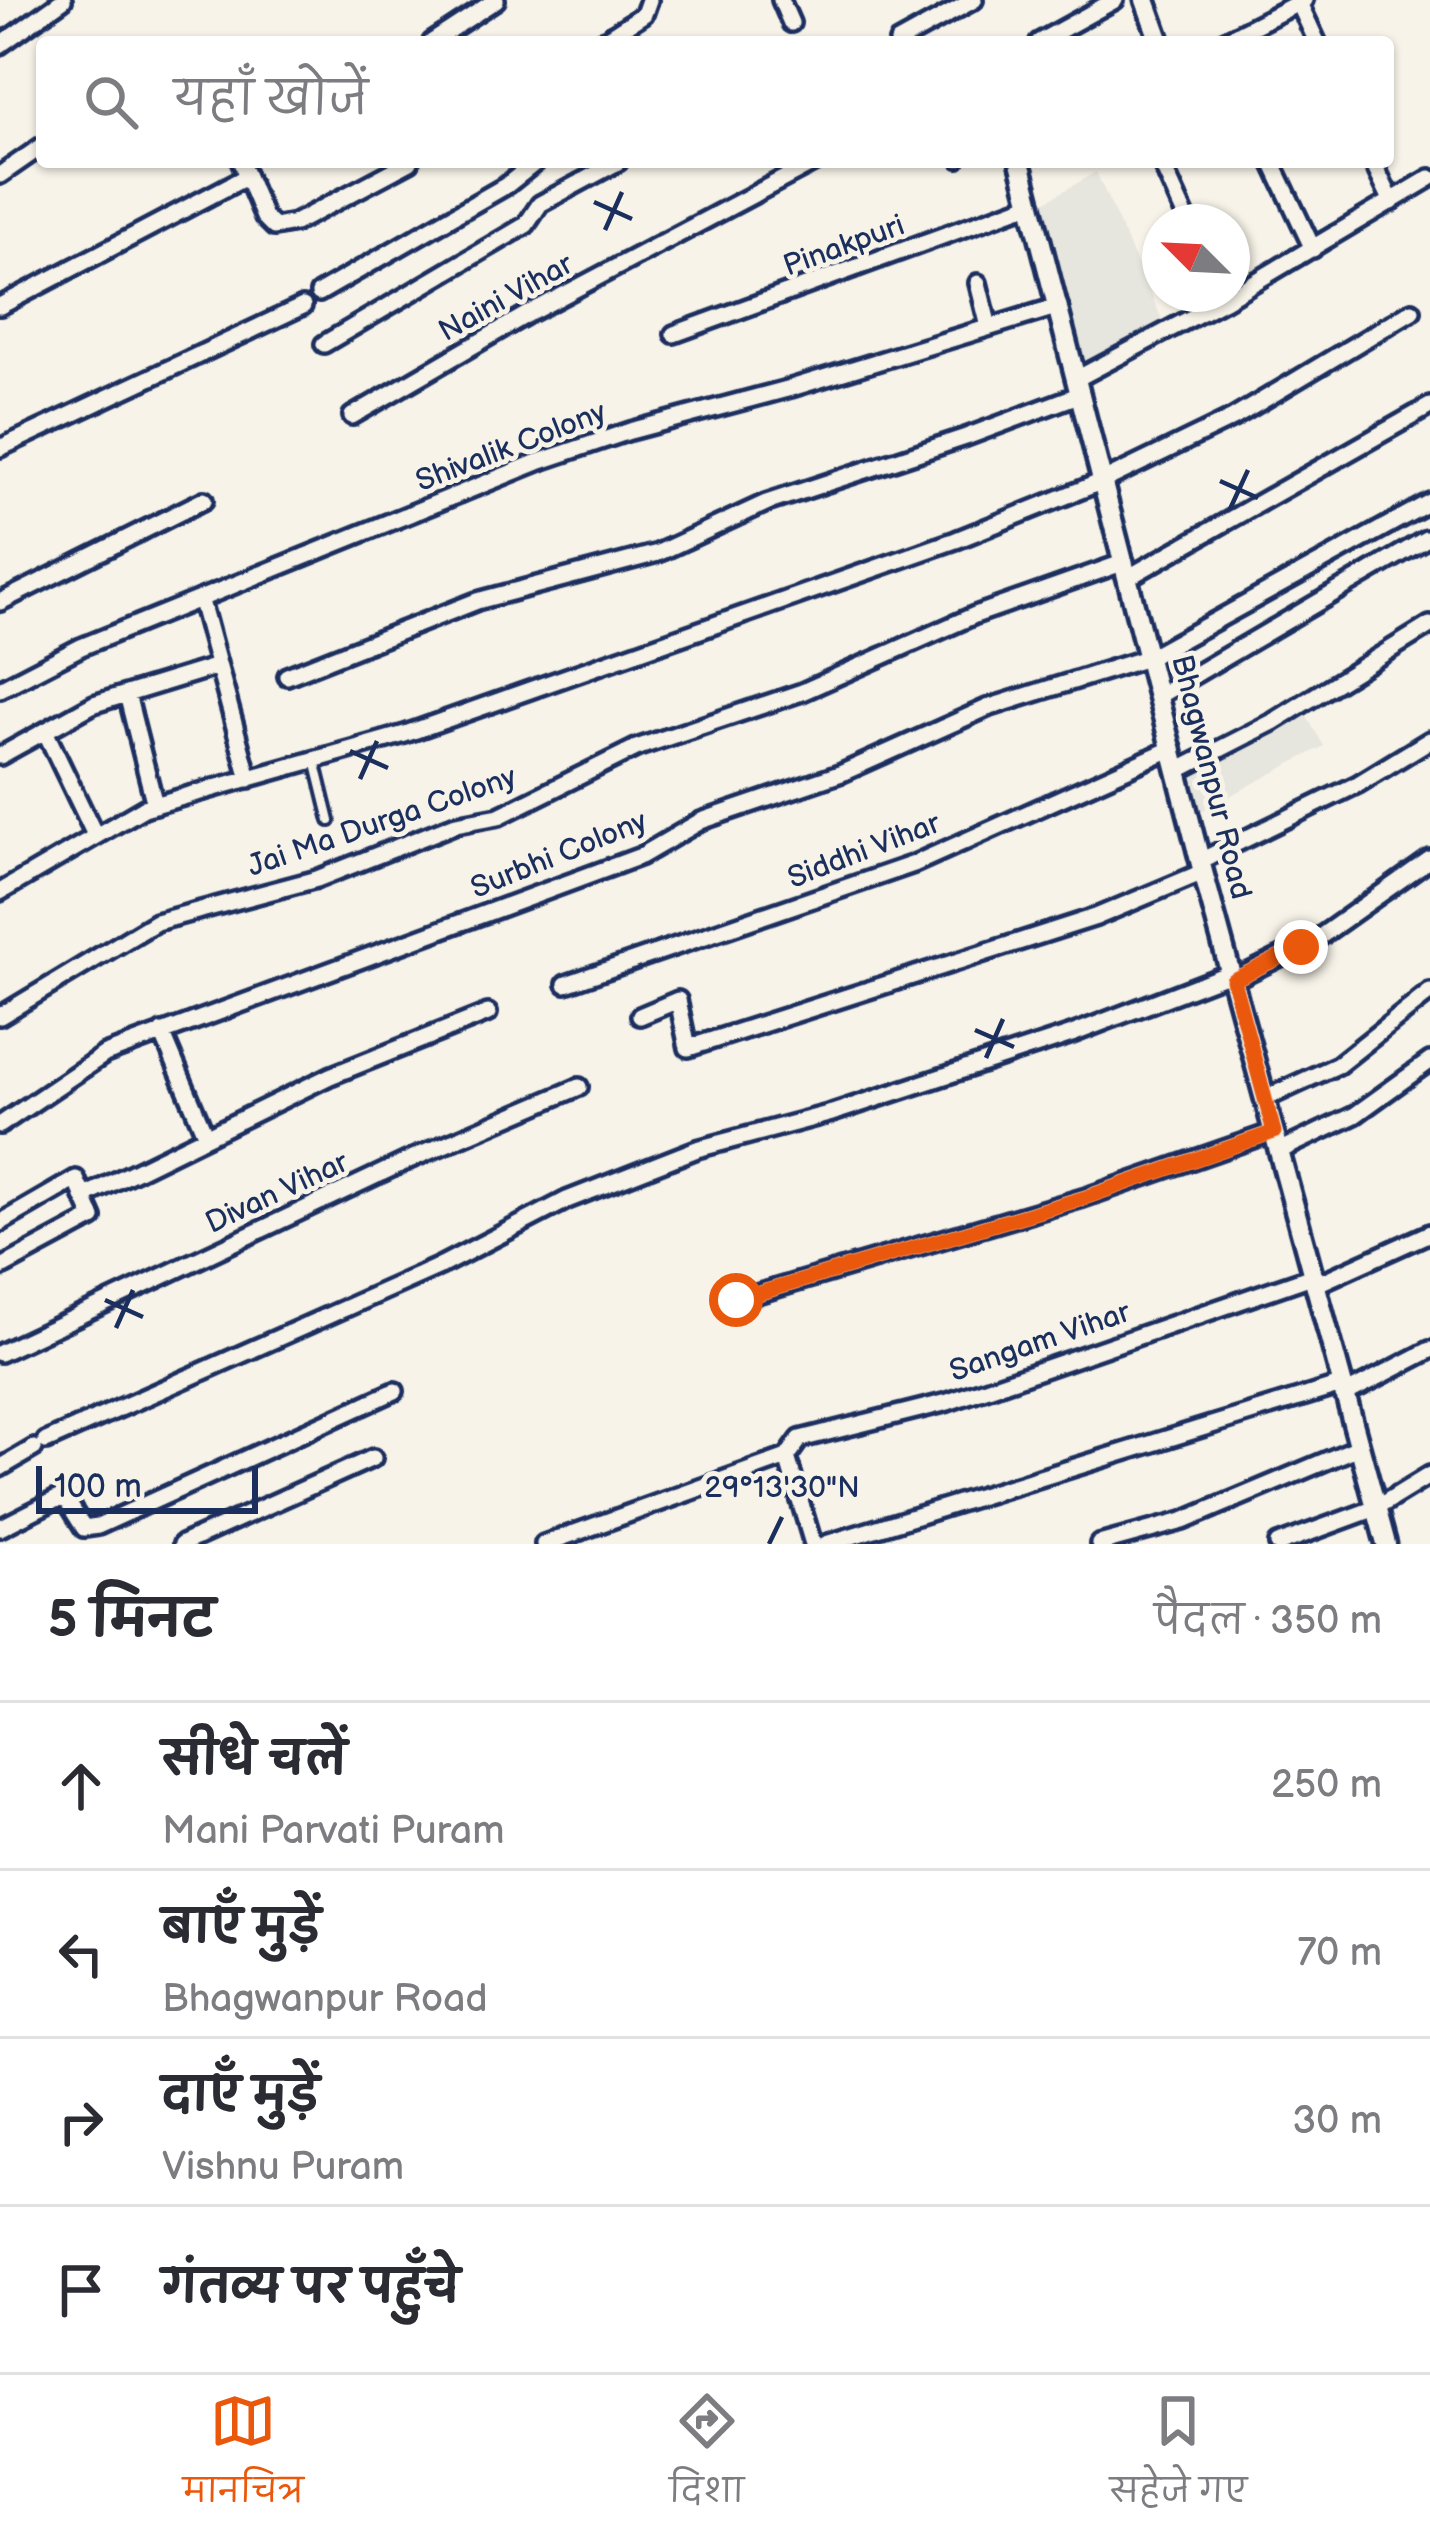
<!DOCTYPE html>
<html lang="hi">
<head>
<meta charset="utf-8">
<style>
  :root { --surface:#fff; --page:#f7f7f7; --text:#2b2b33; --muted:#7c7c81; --line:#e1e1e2; --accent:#ea580c }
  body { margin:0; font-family:"Balsamiq Sans","Playpen Sans Deva",sans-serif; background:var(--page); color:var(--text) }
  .compass { position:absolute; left:1142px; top:204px; width:108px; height:108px; border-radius:50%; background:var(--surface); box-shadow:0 3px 9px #0004; rotate:294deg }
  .scale { position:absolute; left:36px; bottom:30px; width:222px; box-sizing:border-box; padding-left:12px; border:6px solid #1b2f5e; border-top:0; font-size:33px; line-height:42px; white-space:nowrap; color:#1b2f5e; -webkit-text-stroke:9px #f7f3e8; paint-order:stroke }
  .stop { position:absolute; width:36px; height:36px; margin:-27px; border:9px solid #ea580c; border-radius:50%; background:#fff }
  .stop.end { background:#ea580c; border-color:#fff; box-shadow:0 3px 12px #0008 }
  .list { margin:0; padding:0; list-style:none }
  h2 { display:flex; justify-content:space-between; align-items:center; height:156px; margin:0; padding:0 48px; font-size:51px }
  h2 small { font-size:39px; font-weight:400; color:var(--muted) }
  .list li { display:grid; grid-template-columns:78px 1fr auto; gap:36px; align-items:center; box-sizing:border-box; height:168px; padding:0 48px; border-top:3px solid var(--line) }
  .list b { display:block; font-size:45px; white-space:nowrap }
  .list p { margin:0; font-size:39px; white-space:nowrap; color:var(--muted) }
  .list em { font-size:39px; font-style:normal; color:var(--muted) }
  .icon { flex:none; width:66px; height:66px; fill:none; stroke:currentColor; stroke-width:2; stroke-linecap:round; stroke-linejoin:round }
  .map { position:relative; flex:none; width:1430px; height:1544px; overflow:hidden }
  .search { position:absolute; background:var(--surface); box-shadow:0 3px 9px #0004; left:36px; right:36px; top:36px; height:132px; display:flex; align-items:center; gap:30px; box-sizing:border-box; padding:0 42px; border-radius:12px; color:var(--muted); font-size:45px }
  .sheet { height:828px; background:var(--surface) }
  nav { display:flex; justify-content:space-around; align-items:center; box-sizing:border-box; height:168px; border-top:3px solid var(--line); background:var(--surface); font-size:33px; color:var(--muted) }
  nav a { display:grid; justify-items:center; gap:6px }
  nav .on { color:var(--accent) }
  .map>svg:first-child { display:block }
  .built { fill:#e6e5de }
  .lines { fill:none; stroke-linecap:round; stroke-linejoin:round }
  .service-casing { stroke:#1b2f5e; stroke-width:16 }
  .minor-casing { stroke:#1b2f5e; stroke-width:24 }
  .tertiary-casing { stroke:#1b2f5e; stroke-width:27 }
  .service { stroke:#f7f3e8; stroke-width:8 }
  .minor { stroke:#f7f3e8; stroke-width:15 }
  .tertiary { stroke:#f7f3e8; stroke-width:18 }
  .route { stroke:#ea580c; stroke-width:15 }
  .ticks { fill:none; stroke:#1b2f5e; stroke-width:4.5 }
  .labels { text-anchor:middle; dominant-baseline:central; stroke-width:10; stroke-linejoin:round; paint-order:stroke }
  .street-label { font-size:30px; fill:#1b2f5e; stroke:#f7f3e8 }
  .ticks-label { font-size:30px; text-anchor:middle; fill:#1b2f5e; stroke:#f7f3e8; stroke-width:10; stroke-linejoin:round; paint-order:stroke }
</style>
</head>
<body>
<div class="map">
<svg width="1430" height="1544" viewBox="0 0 1430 1544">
  <rect width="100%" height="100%" fill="#f7f3e8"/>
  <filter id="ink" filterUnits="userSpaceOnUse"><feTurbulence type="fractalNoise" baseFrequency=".00833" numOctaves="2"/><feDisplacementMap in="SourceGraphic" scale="24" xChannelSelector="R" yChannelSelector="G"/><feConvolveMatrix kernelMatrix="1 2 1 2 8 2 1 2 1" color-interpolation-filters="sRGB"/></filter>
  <g filter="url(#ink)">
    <path class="built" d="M 1096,172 L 1166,328 L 1085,370 L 1063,288 L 1066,285 L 1063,274 L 1059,273 L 1038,206 Z
      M 1304,712 L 1324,746 L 1196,814 L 1186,775 Z"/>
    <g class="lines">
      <g class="service-casing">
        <path id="service" d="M 958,162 L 959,162
          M 315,760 L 330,821"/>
      </g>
      <g class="minor-casing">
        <path id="minor" d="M 781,0 L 791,23
          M 1299,3 L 1317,42
          M 432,42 L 496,0
          M 601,42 L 644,14 L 649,0
          M 898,42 L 974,0
          M 1039,42 L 1115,0
          M 1222,42 L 1304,0
          M 0,45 L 63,0
          M 241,162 L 264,217 L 274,227 L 295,223 L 410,162
          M 1161,162 L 1188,222
          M 1272,162 L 1313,249
          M 1373,162 L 1392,202
          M 0,175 L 42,146
          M 978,283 L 989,327
          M 319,293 L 507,185 L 536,162
          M 0,306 L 246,177
          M 674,334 L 1030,204
          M 324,344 L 526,225 L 540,204 L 618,162
          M 1078,378 L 1223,301 L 1430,178
          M 352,416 L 526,315 L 815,162
          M 0,448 L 303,306
          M 1129,577 L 1430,406
          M 201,601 L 249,779
          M 0,602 L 204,500
          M 287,676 L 477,601 L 658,553 L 766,503 L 966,437 L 1081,394
          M 0,689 L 81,647 L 538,462 L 630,431 L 791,388 L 1059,306
          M 127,694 L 155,805
          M 1160,695 L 1426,539
          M 45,731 L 95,835
          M 0,756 L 94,704 L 218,666
          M 1179,770 L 1273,722 L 1430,625
          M 1200,861 L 1358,784 L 1430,740
          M 0,892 L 144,808 L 405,734 L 956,540 L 1103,481 L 1233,418 L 1412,311
          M 1233,980 L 1317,939 L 1430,859
          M 566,984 L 914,864 L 1173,748
          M 0,1016 L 156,922 L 317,879 L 456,824 L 499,816 L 636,748 L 802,692 L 975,615 L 1125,562
          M 640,1016 L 678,1000 L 688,1048 L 1096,917 L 1203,872
          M 162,1032 L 205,1134
          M 1264,1099 L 1338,1065 L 1430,992
          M 0,1125 L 105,1054 L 641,856 L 701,821 L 842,773 L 987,708 L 1150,657 L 1430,502
          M 1279,1151 L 1355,1115 L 1430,1061
          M 83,1197 L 330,1076 L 488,1013
          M 0,1223 L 76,1179 L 93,1218 L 0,1268
          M 1317,1284 L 1430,1233
          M 736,1300 L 1083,1198 L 1273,1132
          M 0,1353 L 411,1159 L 579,1087
          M 1343,1395 L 1430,1350
          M 46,1441 L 440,1266 L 567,1200 L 697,1149 L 832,1113 L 1072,1034 L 1230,973
          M 787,1457 L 800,1439 L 948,1402 L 1315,1275
          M 787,1457 L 813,1544
          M 0,1468 L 34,1448
          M 0,1528 L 59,1498 L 67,1501 L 84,1528 L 98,1526 L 395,1391
          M 182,1544 L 373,1458
          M 544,1544 L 787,1457
          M 826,1544 L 1341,1385
          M 1099,1544 L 1183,1521 L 1359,1447
          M 1278,1544 L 1376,1508 L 1430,1475"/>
      </g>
      <g class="tertiary-casing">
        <path id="tertiary" d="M 1145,0 L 1160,42
          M 1020,162 L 1203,872 L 1386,1544"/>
      </g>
      <use href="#service" class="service"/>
      <use href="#minor" class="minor"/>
      <use href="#tertiary" class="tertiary"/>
    </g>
  </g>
  <g class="lines" filter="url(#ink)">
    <path class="route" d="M 736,1300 L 1084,1198 L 1274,1132 L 1233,980 L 1301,947"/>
  </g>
  <path class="ticks" d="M 594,202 L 632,219M 605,230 L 622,192M 1220,481 L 1258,498M 1230,509 L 1248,470M 350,751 L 388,768M 360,779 L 377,741M 975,1030 L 1014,1047M 986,1058 L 1003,1019M 105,1300 L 143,1317M 116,1328 L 133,1290M 769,1544 L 782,1517"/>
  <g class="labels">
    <g class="street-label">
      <text transform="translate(844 246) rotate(-20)">Pinakpuri</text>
      <text transform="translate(506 298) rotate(-29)">Naini Vihar</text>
      <text transform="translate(511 447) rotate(-21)">Shivalik Colony</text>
      <text transform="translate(1211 777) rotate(76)">Bhagwanpur Road</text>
      <text transform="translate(382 822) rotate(-19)">Jai Ma Durga Colony</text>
      <text transform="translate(864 851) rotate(-21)">Siddhi Vihar</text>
      <text transform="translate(559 855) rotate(-22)">Surbhi Colony</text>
      <text transform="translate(277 1193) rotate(-25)">Divan Vihar</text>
      <text transform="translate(1040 1342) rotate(-19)">Sangam Vihar</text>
    </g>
  </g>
  <g class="ticks-label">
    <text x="782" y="1497">29°13'30"N</text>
  </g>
</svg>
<svg class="compass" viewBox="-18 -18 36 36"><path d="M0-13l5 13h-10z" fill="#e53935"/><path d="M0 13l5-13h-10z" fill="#7c7c81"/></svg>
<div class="scale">100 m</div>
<div class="stop" style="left:736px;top:1300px"></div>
<div class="stop end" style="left:1301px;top:947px"></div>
<div class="search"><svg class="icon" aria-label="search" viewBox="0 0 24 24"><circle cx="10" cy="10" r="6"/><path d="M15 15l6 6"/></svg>यहाँ खोजें</div>
</div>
<section class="sheet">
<h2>5 मिनट<small>पैदल · 350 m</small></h2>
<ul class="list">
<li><svg class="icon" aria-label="ahead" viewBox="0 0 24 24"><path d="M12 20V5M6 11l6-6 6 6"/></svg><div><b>सीधे चलें</b><p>Mani Parvati Puram</p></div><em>250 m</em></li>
<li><svg class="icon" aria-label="left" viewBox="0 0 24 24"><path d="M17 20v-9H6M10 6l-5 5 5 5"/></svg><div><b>बाएँ मुड़ें</b><p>Bhagwanpur Road</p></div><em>70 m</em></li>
<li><svg class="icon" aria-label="right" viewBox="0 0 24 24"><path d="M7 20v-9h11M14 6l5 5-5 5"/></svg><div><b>दाएँ मुड़ें</b><p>Vishnu Puram</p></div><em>30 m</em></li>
<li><svg class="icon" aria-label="arrive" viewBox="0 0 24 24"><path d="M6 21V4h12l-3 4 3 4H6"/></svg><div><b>गंतव्य पर पहुँचे</b></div></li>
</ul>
</section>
<nav>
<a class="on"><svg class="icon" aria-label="map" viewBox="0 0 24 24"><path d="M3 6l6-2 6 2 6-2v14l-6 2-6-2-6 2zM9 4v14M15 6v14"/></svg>मानचित्र</a>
<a><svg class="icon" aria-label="directions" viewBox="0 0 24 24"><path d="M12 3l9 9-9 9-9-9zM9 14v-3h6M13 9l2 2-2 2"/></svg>दिशा</a>
<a><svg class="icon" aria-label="saved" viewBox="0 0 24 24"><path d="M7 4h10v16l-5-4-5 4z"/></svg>सहेजे गए</a>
</nav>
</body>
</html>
